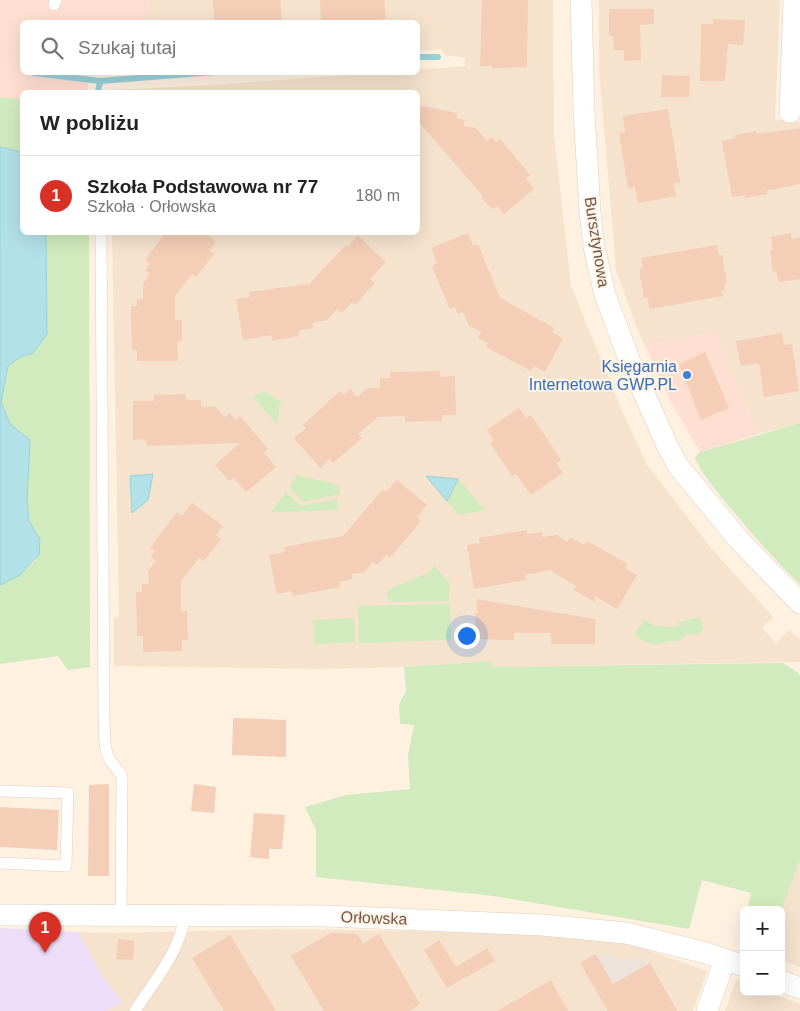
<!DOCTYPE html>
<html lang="pl">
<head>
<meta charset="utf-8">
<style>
  :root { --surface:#fff; --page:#f2f2f2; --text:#222; --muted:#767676; --line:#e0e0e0; --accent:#d93025 }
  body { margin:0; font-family:Helvetica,sans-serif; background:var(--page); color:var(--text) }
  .controls { position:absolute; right:15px; bottom:15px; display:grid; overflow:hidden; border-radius:8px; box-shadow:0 5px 20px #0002 }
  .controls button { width:45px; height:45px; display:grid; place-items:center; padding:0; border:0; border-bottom:1px solid var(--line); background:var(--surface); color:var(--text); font:25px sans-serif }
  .you { position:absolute; left:466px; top:635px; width:18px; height:18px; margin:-12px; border:4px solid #fff; border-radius:50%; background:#1a73e8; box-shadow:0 0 0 8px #1a73e833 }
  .badge { display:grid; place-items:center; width:32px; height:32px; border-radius:50%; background:var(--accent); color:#fff; font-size:16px; font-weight:700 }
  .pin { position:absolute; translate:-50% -41px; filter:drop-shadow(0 1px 2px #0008) }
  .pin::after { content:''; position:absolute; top:26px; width:18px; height:15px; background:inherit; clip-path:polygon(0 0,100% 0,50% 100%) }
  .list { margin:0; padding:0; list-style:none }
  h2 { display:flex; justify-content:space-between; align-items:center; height:65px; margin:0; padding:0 20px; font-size:21px }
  h2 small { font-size:16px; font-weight:400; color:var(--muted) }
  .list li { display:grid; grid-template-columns:32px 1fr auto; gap:15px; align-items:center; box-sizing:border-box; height:80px; padding:0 20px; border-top:1px solid var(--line) }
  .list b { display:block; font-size:19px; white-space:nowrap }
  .list p { margin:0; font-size:16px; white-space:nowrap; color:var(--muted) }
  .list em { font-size:16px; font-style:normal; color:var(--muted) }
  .icon { flex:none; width:28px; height:28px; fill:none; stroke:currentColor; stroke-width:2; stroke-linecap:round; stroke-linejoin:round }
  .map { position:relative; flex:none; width:800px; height:1011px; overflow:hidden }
  .search { position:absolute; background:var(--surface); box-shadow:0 5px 20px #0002; left:20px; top:20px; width:400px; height:55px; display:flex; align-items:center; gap:12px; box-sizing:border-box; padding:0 18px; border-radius:8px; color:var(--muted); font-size:19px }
  .panel { position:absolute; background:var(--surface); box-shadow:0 5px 20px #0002; left:20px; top:90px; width:400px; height:145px; border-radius:8px }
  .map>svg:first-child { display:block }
  .residential { fill:#f5e3ce }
  .commercial { fill:#ffdfd2 }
  .industrial { fill:#ebe3dc }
  .education { fill:#eeddf9 }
  .green { fill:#d1ebbe }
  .water { fill:#b3e1e8; stroke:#99d1da }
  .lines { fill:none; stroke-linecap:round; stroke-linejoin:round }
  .stream { stroke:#99d1da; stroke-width:6 }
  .building { fill:#f4ceb6 }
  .service-casing { stroke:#e2cdbb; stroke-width:12 }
  .minor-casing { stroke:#e2cdbb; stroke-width:22 }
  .service { stroke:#fff; stroke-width:11 }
  .minor { stroke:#fff; stroke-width:21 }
  .shop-dot { fill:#3f7fe0; stroke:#fff5e7; stroke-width:2 }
  .labels { text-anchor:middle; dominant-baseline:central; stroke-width:4; stroke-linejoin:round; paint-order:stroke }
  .street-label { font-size:16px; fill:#755646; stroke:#fff5e7 }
  .shop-label { font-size:16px; fill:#366cbe; stroke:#fff5e7; text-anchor:end }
</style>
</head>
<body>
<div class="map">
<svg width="800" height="1011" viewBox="0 0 800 1011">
  <rect width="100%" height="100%" fill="#fef1e0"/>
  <path class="residential" d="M 148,0 L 553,0 L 554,135 L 571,286 L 623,413 L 647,465 L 712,549 L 773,617 L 762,628 L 776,643 L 789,630 L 800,639 L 800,662 L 492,667 L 492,661 L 404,667 L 319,669 L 114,666 L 114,618 L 119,617 L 112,233 L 418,232 L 418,92 L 110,92 L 110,90 L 213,85 L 377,73 L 418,72 L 418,70 L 465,66 L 465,58 L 445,55 L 441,49 L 418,51 L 418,22 L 150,22 Z
    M 599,0 L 780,0 L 775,119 L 793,122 L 800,121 L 800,423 L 758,434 L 715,332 L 645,346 L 636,326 L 616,270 L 599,69 Z
    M 800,861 L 800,967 L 781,960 L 781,910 Z
    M 277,929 L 536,933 L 619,940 L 707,971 L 693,1011 L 107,1011 L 122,1002 L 101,974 L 78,932 L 115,933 Z
    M 736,980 L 744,983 L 744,992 L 769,992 L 800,1004 L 800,1011 L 725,1011 Z"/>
  <path class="commercial" d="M 0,0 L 148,0 L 150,22 L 22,22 L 22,72 L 88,73 L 88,92 L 22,92 L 22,99 L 0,97 Z
    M 715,332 L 758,434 L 700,452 L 672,404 L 645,346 Z"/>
  <path class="industrial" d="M 596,954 L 650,963 L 677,1011 L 608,1011 L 580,963 Z"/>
  <path class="education" d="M 0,928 L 78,932 L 101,974 L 122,1002 L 107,1011 L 0,1011 Z"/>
  <path class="green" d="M 0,97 L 22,99 L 22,152 L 21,153 L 0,147 Z
    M 46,233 L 89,233 L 90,667 L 68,670 L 58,656 L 0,664 L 0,585 C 12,579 34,567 39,554 C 44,539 30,531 29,518 C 25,492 28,466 30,440 L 10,424 L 1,402 L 8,366 L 20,357 L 33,353 L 47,334 Z
    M 264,392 L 283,402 L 279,406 L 278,425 L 252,396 Z
    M 800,423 L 800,584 C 783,570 697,474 695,457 L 700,452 Z
    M 297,475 L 339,485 L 340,494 L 303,502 L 289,487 Z
    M 458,479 L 485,510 L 459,515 L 447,501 Z
    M 286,492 L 301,506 L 338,499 L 337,510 L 271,512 Z
    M 434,565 L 450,584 L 449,601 L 391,602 L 388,599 L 386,591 L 430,572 Z
    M 450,604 L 451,640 L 359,643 L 358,606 Z
    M 701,617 L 703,629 L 698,634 L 687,634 L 678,642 C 665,639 667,643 657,644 C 648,644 641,640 634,635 L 644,620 L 655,626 L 677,627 L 679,626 L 679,622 Z
    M 354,618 L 355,642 L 314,644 L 313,620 Z
    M 492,661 L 493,667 L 783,663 L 797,672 L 800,676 L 800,861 L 781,910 L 747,910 L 751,893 L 702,880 L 689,929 L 493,896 L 316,877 L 316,830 L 305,807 L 346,795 L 410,789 L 408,755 L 414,725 L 400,724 L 399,704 L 406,691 L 404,667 Z"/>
  <path class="water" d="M 0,147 L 22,152 L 22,232 L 46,233 L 47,334 L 33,353 L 20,357 L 8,366 L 1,402 L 10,424 L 30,440 L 27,499 L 29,521 L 40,540 L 39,555 L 20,575 L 0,585 Z
    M 153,474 L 148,500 L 132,513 L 130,476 Z
    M 426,476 L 458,479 L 447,501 Z"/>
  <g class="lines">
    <path class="stream" d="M 418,57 L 438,57
      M 34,73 L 100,81 L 215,72
      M 98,92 L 100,81"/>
  </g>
  <path class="building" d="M 213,0 L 280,0 L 282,22 L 214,22 Z
    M 320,0 L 384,0 L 386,19 L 375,20 L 375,22 L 321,22 Z
    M 482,0 L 528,0 L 527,67 L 492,68 L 492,66 L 480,66 Z
    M 609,9 L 654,9 L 654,24 L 640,25 L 641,60 L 624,61 L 624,50 L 614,50 L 613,36 L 609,36 Z
    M 713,19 L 745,20 L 743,45 L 728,44 L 725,81 L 700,81 L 701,24 L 713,24 Z
    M 662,75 L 690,76 L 689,97 L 661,97 Z
    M 418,105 L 457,113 L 456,118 L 465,120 L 463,126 L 476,128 L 487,141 L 492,137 L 496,142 L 500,139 L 530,175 L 526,178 L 534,189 L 504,214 L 497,206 L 492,209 L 481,197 L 483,196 L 418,121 Z
    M 668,109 L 680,182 L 674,183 L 676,196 L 638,203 L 635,187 L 628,188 L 619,133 L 625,132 L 623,116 Z
    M 800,128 L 800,184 L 766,191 L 767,194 L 745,198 L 745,195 L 732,197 L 722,141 L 735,138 L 735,135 L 756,131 L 757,134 Z
    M 166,232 L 204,232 L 216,242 L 209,251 L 214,254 L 196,277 L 192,274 L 175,296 L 175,320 L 182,320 L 182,341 L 177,341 L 178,361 L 137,361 L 137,350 L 132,350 L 131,306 L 137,306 L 137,299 L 143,299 L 143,284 L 150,274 L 145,270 L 150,264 L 145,260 Z
    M 468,233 L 473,246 L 478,244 L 500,298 L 554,328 L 552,332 L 563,338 L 545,372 L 534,366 L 531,371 L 486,347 L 488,343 L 478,338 L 481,332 L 469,326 L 463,312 L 458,314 L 455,307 L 450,309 L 432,266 L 437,263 L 431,248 Z
    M 791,233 L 792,239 L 800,237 L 800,279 L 779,282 L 776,271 L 773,272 L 770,250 L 773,250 L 771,237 Z
    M 358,236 L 386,262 L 370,279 L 375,283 L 355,305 L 352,302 L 342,313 L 337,309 L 327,320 L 312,323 L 313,328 L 298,331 L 299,336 L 272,341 L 271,335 L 243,340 L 236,299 L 250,297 L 249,292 L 309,284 L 346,245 L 348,247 Z
    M 717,245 L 719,255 L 722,255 L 727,284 L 724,284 L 725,290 L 721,291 L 723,296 L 650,309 L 647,297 L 644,298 L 639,269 L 643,268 L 641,258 Z
    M 782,333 L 784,345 L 792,344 L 799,391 L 764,397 L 759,363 L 741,366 L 736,341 Z
    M 705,352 L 729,408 L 701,420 L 679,364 Z
    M 440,371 L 440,377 L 455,376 L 456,415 L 442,415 L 442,421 L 424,421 L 405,422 L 405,416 L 378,417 L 358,434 L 362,438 L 333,463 L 329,459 L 320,468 L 294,438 L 306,428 L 303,425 L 340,391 L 344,395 L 350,389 L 357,397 L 368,388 L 380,388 L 380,378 L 390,378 L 390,372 Z
    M 185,394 L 186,400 L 201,400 L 201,407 L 215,406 L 224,417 L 230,413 L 235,420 L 240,416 L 268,449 L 264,453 L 276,467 L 246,492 L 234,478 L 229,481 L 215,465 L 240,443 L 147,446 L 146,439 L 133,440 L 133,401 L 154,401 L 154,395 Z
    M 519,408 L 526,418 L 531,415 L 561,460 L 556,463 L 563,473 L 531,495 L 516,474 L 512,476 L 490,443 L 494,440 L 487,430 Z
    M 397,480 L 427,505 L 417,517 L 421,521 L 390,558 L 386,555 L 377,565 L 373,562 L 365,572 L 352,574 L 353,579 L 339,582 L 340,587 L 293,596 L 292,591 L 277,594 L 269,555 L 285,552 L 284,547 L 343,536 L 383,489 L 386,492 Z
    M 192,503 L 223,526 L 216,535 L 221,539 L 204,561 L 199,558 L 181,581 L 181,611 L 187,611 L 188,640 L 182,640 L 182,651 L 143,652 L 143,636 L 137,636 L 136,592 L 142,592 L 142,584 L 149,584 L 148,571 L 156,561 L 151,557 L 155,551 L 150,548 L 177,512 L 182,516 Z
    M 527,530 L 527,534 L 542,532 L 542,537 L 557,535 L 567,542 L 570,537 L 584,545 L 587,541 L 628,564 L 625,568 L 637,575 L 617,609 L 595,596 L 595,602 L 574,590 L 576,586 L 550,570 L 525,575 L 526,580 L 474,589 L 467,545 L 480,543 L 479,538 Z
    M 476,599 L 595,619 L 595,644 L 551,644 L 551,633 L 514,633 L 514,640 L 475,639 L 475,613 L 478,613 Z
    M 233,718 L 286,720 L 286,757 L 232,755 Z
    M 109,784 L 109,876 L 88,876 L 89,785 Z
    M 194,784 L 216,787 L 214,813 L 191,811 Z
    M 0,807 L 59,810 L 57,850 L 0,847 Z
    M 254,813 L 285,815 L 282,849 L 269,849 L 269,859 L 250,857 Z
    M 331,933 L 357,934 L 363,944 L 379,934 L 420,1004 L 409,1011 L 324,1011 L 291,956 Z
    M 230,935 L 244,958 L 276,1011 L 224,1011 L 192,958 Z
    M 118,939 L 134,941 L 133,960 L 116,959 Z
    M 439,940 L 456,967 L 487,948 L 495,961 L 447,988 L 424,950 Z
    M 596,954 L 613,984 L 650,963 L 677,1011 L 608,1011 L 580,963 Z
    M 551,980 L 568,1011 L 497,1011 Z"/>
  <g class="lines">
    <g class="service-casing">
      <path id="service" d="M 54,5 L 56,0
        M 101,232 L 104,718 C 105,731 103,748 110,760 C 114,766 119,771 122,777 L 121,917
        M 0,791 L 68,793 L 66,866 L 0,863
        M 135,1011 C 152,984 183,948 184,915"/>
    </g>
    <g class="minor-casing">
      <path id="minor" d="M 581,0 L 584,111 L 590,212 L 594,247 L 605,295 L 630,362 L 667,445 L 678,466 L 739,540 L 800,603
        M 790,112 L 794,0
        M 0,915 L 327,916 L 542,925 L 626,933 L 706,953 L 744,966
        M 781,981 L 800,988
        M 707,1011 L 725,959"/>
    </g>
    <use href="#service" class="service"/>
    <use href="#minor" class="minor"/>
  </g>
  <circle class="shop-dot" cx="687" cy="375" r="5"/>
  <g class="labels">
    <g class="street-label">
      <text transform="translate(597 242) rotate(81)">Bursztynowa</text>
      <text transform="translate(374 918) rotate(2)">Orłowska</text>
    </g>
    <g class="shop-label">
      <text x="677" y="366">Księgarnia<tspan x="677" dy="18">Internetowa GWP.PL</tspan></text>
    </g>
  </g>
</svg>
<div class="controls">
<button>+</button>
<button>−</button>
</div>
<div class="you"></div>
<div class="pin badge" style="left:45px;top:953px">1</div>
<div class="search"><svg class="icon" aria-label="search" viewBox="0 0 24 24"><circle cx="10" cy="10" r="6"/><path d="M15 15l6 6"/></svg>Szukaj tutaj</div>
<section class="panel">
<h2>W pobliżu<small></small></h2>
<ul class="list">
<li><span class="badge">1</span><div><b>Szkoła Podstawowa nr 77</b><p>Szkoła · Orłowska</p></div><em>180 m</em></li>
</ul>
</section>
</div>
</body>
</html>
